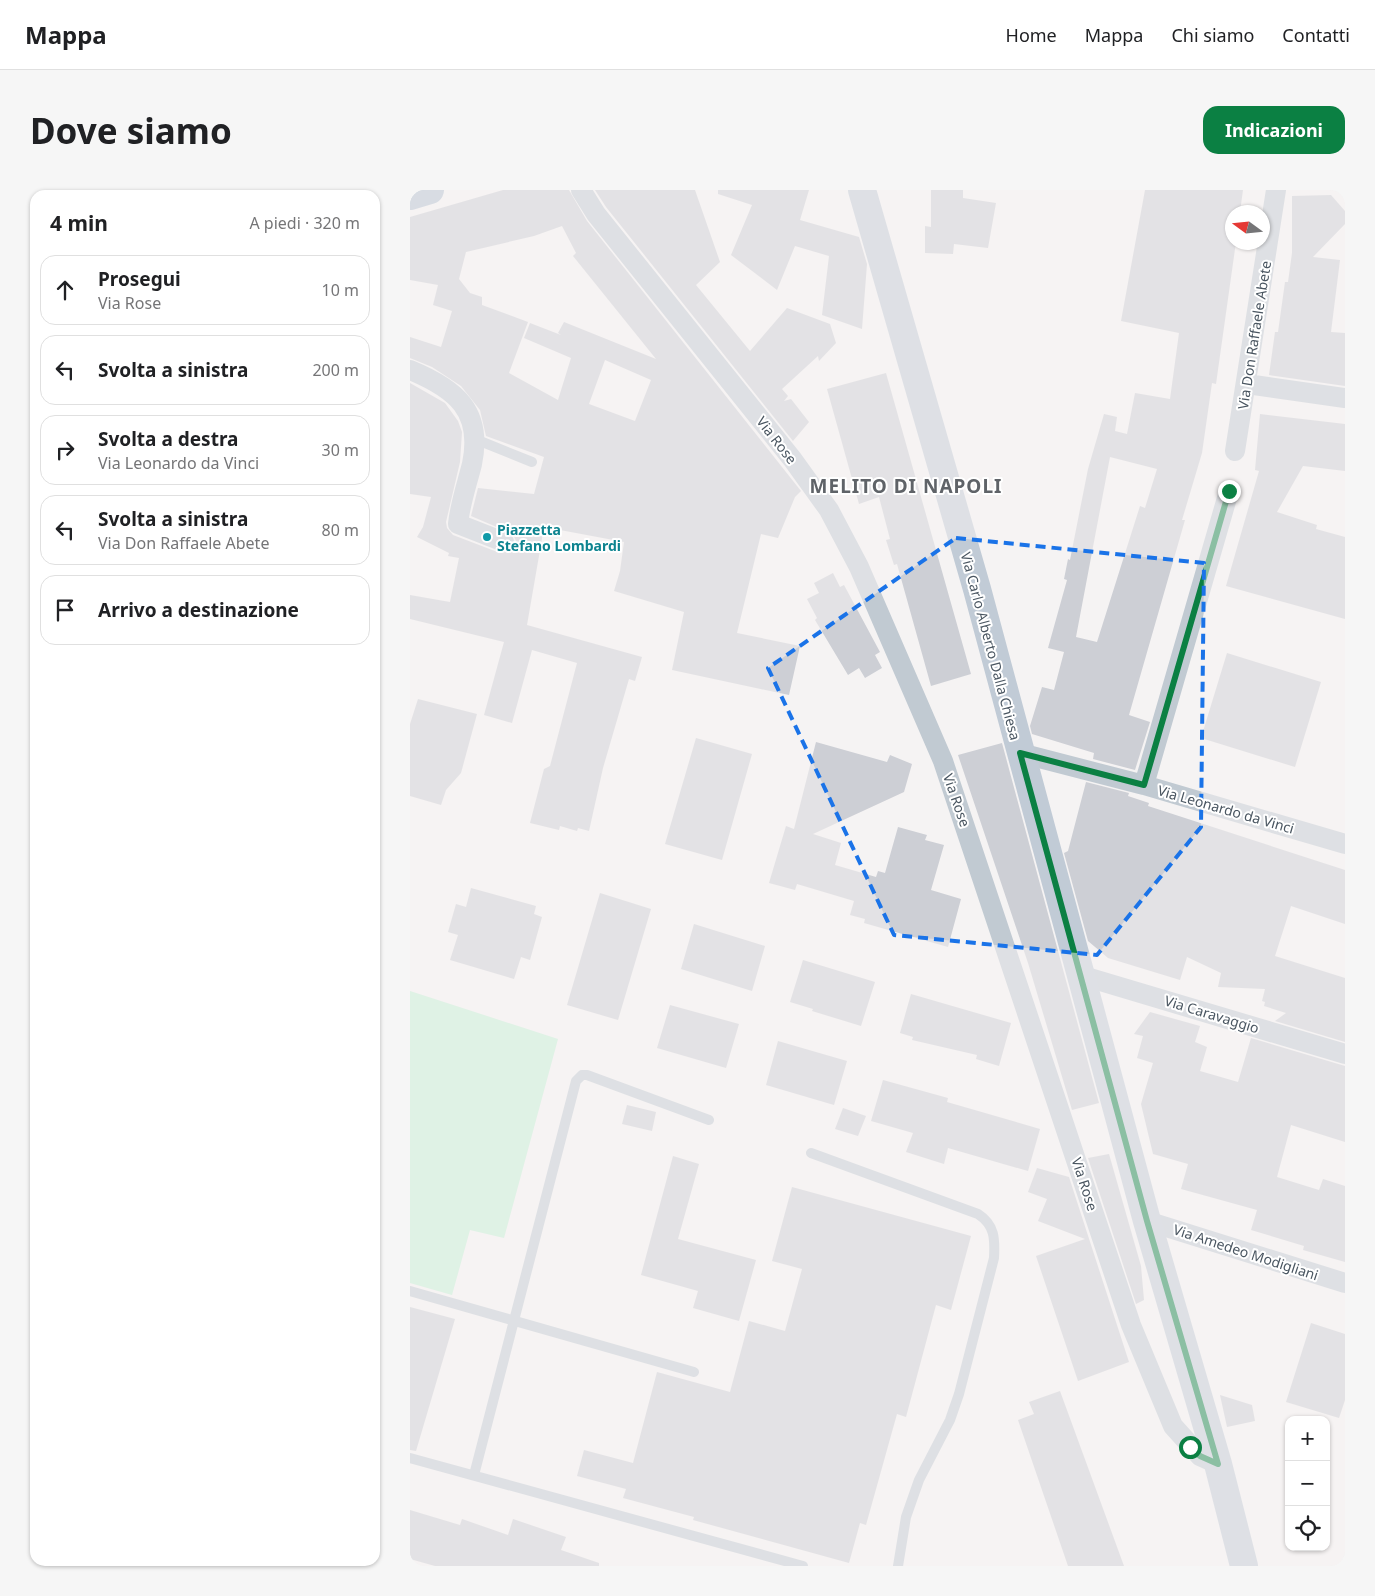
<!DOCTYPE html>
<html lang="it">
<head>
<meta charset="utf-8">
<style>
  :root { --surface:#fff; --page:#f6f6f6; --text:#202124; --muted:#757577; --line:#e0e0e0; --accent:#0b8043 }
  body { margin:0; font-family:"Noto Sans",sans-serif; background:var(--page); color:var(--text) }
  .controls { position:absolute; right:15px; bottom:15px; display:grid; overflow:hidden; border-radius:10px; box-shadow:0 1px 4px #0004 }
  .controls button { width:45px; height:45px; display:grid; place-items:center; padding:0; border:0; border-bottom:1px solid var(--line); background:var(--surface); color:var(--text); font:25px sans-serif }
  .compass { position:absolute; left:815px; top:15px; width:45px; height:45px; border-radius:50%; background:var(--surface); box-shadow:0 1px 4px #0004; rotate:285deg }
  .stop { position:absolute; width:15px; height:15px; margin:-11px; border:4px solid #0b8043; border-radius:50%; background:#fff }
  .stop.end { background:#0b8043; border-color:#fff; box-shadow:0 1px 5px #0008 }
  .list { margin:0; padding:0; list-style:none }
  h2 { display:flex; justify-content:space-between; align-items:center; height:65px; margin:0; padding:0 20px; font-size:21px }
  h2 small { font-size:16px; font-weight:400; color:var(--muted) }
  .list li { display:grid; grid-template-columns:32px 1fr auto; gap:15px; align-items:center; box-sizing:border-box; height:70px; margin:0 10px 10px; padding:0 10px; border:1px solid var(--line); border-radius:15px }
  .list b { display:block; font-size:19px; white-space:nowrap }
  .list p { margin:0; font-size:16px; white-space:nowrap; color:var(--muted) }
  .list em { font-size:16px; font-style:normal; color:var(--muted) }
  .icon { flex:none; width:28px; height:28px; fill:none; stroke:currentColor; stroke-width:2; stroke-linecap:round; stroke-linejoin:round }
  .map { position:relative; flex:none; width:935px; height:1376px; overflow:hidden; border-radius:15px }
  header { display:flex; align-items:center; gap:30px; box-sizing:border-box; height:70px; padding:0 25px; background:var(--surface); border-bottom:1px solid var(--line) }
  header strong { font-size:24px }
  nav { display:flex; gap:28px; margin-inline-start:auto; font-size:18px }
  .intro { display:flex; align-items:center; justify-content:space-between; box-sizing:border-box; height:120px; padding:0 30px }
  h1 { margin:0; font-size:35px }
  .button { padding:12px 22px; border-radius:15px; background:var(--accent); color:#fff; font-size:18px; font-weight:700 }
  main { display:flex; gap:30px; padding:0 30px }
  aside { flex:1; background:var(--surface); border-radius:15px; box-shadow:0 1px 4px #0004 }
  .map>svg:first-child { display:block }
  .green { fill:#c3f1d5 }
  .building { fill:#cdcfd5; fill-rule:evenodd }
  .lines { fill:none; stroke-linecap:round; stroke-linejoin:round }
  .lane { stroke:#c1cad2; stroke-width:10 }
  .street { stroke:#c1cad2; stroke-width:20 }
  .secondary { stroke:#c1cbd6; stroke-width:28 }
  .primary { stroke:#b3c2d1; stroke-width:28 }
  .route { stroke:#0b8043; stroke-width:6 }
  .marked { fill:none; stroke:#1a73e8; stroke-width:4; stroke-dasharray:10 6; stroke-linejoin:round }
  .culture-dot { fill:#0f9aa8; stroke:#fff; stroke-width:2 }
  .labels { text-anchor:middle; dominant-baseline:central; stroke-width:4; stroke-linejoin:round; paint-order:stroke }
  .street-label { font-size:14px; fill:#4a5661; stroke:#fff }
  .culture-label { font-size:14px; font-weight:bold; fill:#0d838f; stroke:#fff; text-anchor:start }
  .district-label { font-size:19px; font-weight:bold; letter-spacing:1px; fill:#5f6368; stroke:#fff }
</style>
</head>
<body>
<header>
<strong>Mappa</strong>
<nav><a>Home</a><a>Mappa</a><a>Chi siamo</a><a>Contatti</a></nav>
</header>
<div class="intro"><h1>Dove siamo</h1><a class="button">Indicazioni</a></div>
<main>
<aside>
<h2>4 min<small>A piedi · 320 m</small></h2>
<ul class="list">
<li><svg class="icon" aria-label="ahead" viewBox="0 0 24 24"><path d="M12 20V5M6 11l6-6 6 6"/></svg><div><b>Prosegui</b><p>Via Rose</p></div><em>10 m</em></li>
<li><svg class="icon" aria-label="left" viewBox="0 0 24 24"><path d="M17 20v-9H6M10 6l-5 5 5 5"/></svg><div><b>Svolta a sinistra</b></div><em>200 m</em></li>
<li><svg class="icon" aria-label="right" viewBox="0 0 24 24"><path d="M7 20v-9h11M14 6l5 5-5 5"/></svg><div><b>Svolta a destra</b><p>Via Leonardo da Vinci</p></div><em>30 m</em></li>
<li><svg class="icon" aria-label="left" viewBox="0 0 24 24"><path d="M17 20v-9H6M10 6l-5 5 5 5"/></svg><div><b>Svolta a sinistra</b><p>Via Don Raffaele Abete</p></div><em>80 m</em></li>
<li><svg class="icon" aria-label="arrive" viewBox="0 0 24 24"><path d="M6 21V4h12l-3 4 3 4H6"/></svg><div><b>Arrivo a destinazione</b></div></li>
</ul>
</aside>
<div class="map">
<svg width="935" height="1376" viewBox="0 0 935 1376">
  <rect width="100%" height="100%" fill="#f5f3f3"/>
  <path class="green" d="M 0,801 L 148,849 L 94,1048 L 60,1040 L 42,1105 L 0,1093 Z"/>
  <path class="building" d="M 93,0 L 159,0 L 177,31 L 391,301 L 385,307 L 368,348 L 351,344 L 327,443 L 390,456 L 379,505 L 262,480 L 274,422 L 204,401 L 210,381 L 214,352 L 134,337 L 117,435 L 232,467 L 225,491 L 219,489 L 193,578 L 179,641 L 168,638 L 167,641 L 150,636 L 149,640 L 120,633 L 134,579 L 140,576 L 167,473 L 122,460 L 102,533 L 74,525 L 94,452 L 0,429 L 0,405 L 40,412 L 49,368 L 38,366 L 39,363 L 7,347 L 13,337 L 21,307 L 0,304 L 0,193 L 35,213 L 48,231 L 52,242 L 50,272 L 36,332 L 37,338 L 43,345 L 90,363 L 102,361 L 106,351 L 103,344 L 61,326 L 68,298 L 124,304 L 134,267 L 76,246 L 70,220 L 51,196 L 22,177 L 0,168 L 0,147 L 31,157 L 42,121 L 23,115 L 28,95 L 0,90 L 0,27 ZM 152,36 L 166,63 L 163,66 L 246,169 L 154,132 L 148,143 L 151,145 L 120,133 L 114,148 L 161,168 L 148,210 L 99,183 L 118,132 L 72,115 L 72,107 L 60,103 L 49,89 L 56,62 L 124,46 ZM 195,170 L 241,190 L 225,231 L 179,214 Z
    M 185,0 L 285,0 L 310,72 L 286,95 L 340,161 L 377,118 L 420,134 L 426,153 L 409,171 L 408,166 L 372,199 L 378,206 L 374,211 L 381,209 L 399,232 L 383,251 L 196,17 Z
    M 308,0 L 399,0 L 390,30 L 449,47 L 457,74 L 452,139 L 412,125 L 419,66 L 385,56 L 367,100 L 321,65 L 342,15 L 308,4 Z
    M 521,0 L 553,0 L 553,8 L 586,13 L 578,58 L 544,54 L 543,64 L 515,63 L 515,36 L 521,37 Z
    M 735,0 L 833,0 L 830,22 L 822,22 L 822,52 L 826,52 L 806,194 L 802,193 L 792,263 L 772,330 L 775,330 L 719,525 L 740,532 L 725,580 L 683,569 L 684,563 L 622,544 L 620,536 L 632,497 L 644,500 L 654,462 L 638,458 L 657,390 L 654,389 L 658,369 L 660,370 L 678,279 L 694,224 L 707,227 L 705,241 L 717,244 L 725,203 L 760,209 L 769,143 L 711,131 ZM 700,267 L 747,279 L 735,318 L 730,316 L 687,452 L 666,447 Z
    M 921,5 L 935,21 L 935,34 L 903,67 L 930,70 L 921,142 L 935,143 L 935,196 L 859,185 L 865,142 L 868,142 L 875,92 L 878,92 L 882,63 L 882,6 Z
    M 476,183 L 561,484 L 521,496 L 487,374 L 484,375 L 476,350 L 480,349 L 469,307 L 449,314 L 417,199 Z
    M 850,224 L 935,234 L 935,281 L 893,276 L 867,322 L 907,335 L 906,339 L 935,347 L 935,429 L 816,396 L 849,281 L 845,280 Z
    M 423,383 L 430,397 L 434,395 L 470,462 L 465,465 L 472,478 L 455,488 L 449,478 L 438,485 L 405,430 L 407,428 L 397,409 L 409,403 L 404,393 Z
    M 817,463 L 911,492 L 885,577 L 791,548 Z
    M 8,509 L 67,524 L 51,583 L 36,600 L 31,615 L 0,606 L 0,534 Z
    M 286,548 L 342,564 L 312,670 L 255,654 Z
    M 406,552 L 477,572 L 480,565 L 502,574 L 494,602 L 403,644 L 431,653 L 425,675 L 466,687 L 468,681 L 475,683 L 488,637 L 517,645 L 515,650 L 534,655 L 521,700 L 551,709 L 538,757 L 454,733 L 455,729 L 440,725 L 444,711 L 387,694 L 385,700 L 359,693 L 376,636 L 384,639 Z
    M 592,553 L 689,913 L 662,920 L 618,773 L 548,565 Z
    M 676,592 L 719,603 L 718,606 L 739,613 L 738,616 L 935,680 L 935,734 L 881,716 L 865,766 L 935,788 L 935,852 L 865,831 L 876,823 L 854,816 L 855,812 L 852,811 L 855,799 L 808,797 L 811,783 L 777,767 L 770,790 L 698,768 L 678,751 L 654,663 L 658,661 Z
    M 61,698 L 126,716 L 124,724 L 132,727 L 120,770 L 111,767 L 104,789 L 40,770 L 48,745 L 38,742 L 46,714 L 56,717 Z
    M 190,703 L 241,719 L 208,830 L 157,815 Z
    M 284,734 L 355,756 L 342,801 L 271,779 Z
    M 393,770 L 465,792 L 451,836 L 402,821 L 403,819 L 380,812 Z
    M 501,804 L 601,833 L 589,876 L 566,869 L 567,865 L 502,850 L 503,847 L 490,843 Z
    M 260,815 L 329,834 L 316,878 L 247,858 Z
    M 740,822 L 790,836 L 785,852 L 797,857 L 790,881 L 828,892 L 841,848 L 935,876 L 935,952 L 881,935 L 867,987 L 909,1000 L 913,989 L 935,996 L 935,1072 L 893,1060 L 894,1056 L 841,1040 L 847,1020 L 771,999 L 778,974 L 743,964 L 731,914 L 743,873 L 727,868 L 733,846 L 724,844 Z
    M 368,851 L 437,871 L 424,915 L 356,895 Z
    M 473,890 L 538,908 L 537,912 L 630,939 L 618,981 L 538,958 L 534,974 L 496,962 L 503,943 L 461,931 Z
    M 217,915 L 246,922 L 242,941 L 212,934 Z
    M 433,918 L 456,926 L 448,946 L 425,939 Z
    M 699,964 L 731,1076 L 734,1110 L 726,1114 L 678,968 Z
    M 263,966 L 289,974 L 268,1049 L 346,1070 L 329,1131 L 283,1118 L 288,1101 L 231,1085 Z
    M 627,978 L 659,987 L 719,1172 L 668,1191 L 626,1066 L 675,1049 L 628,1031 L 637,1009 L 618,1002 Z
    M 382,997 L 561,1046 L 541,1120 L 526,1115 L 496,1227 L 487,1224 L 456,1335 L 450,1333 L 439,1373 L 283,1330 L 284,1327 L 213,1308 L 216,1299 L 167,1286 L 174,1260 L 223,1273 L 247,1182 L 320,1202 L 339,1131 L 375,1141 L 392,1079 L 362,1071 Z
    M 0,1117 L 45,1129 L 6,1261 L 0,1260 Z
    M 901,1133 L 935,1144 L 935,1210 L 929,1228 L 876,1212 Z
    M 650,1201 L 714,1376 L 658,1376 L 608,1230 L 624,1224 L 619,1212 Z
    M 810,1205 L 842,1215 L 845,1231 L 817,1237 Z
    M 0,1320 L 50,1335 L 52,1329 L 98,1345 L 103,1329 L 156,1347 L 151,1360 L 189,1373 L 189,1376 L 25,1376 L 0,1369 Z"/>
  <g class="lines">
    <path class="lane" d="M 65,249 L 122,272
      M 401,963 L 568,1024 C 585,1035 585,1049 584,1068 L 549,1204 L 540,1230 L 509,1290 L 496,1327 L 488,1376
      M 0,1101 L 284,1182
      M 0,1268 L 393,1376
      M 64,1285 L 166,891 L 172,885 L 177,885 L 299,930"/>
    <path class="street" d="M 171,0 L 186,24 L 383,270 L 419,320 L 449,377 L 533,571 L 721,1135 L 763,1236 L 790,1266 L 808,1274
      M 0,180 C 46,199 73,221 62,274 C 57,294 50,314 48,334 L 94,352
      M 837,194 L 935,208
      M 825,261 L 866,0
      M 610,563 L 734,595 L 935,654
      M 734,595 L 819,301
      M 670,785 L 935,864
      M 737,1031 L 935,1093"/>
    <path class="secondary" d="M 452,0 L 567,399 L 737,1031 L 808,1274 L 834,1376"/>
    <path class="primary" d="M 0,6 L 20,0"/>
  </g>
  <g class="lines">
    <path class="route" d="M 780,1257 L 790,1266 L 808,1274 L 737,1031 L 610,563 L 734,595 L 819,301"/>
  </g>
  <path d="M0 0H935V1376H0ZM 546,348 L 794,373 L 791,637 L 687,765 L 484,745 L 358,478 Z" fill="#f5f3f3" fill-opacity=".55" fill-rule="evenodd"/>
  <path class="marked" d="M 546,348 L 794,373 L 791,637 L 687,765 L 484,745 L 358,478 Z"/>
  <circle class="culture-dot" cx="77" cy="347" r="5"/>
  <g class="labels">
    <g class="street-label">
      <text transform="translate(844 145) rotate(-81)">Via Don Raffaele Abete</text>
      <text transform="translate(367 250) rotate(52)">Via Rose</text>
      <text transform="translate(581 456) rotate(75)">Via Carlo Alberto Dalla Chiesa</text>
      <text transform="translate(547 610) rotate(71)">Via Rose</text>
      <text transform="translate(816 619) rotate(16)">Via Leonardo da Vinci</text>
      <text transform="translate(802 824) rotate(17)">Via Caravaggio</text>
      <text transform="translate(675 994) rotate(72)">Via Rose</text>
      <text transform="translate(836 1062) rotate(18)">Via Amedeo Modigliani</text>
    </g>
    <g class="culture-label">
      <text x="87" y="339">Piazzetta<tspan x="87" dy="16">Stefano Lombardi</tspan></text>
    </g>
    <g class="district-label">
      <text x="496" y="296">MELITO DI NAPOLI</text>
    </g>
  </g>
</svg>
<div class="controls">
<button>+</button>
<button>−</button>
<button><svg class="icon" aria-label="locate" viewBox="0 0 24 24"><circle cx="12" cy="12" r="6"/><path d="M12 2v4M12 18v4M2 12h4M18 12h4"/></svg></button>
</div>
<svg class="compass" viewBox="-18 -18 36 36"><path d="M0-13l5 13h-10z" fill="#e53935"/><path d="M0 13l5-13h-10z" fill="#757577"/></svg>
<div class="stop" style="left:780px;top:1257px"></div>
<div class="stop end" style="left:819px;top:301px"></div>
</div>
</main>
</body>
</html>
